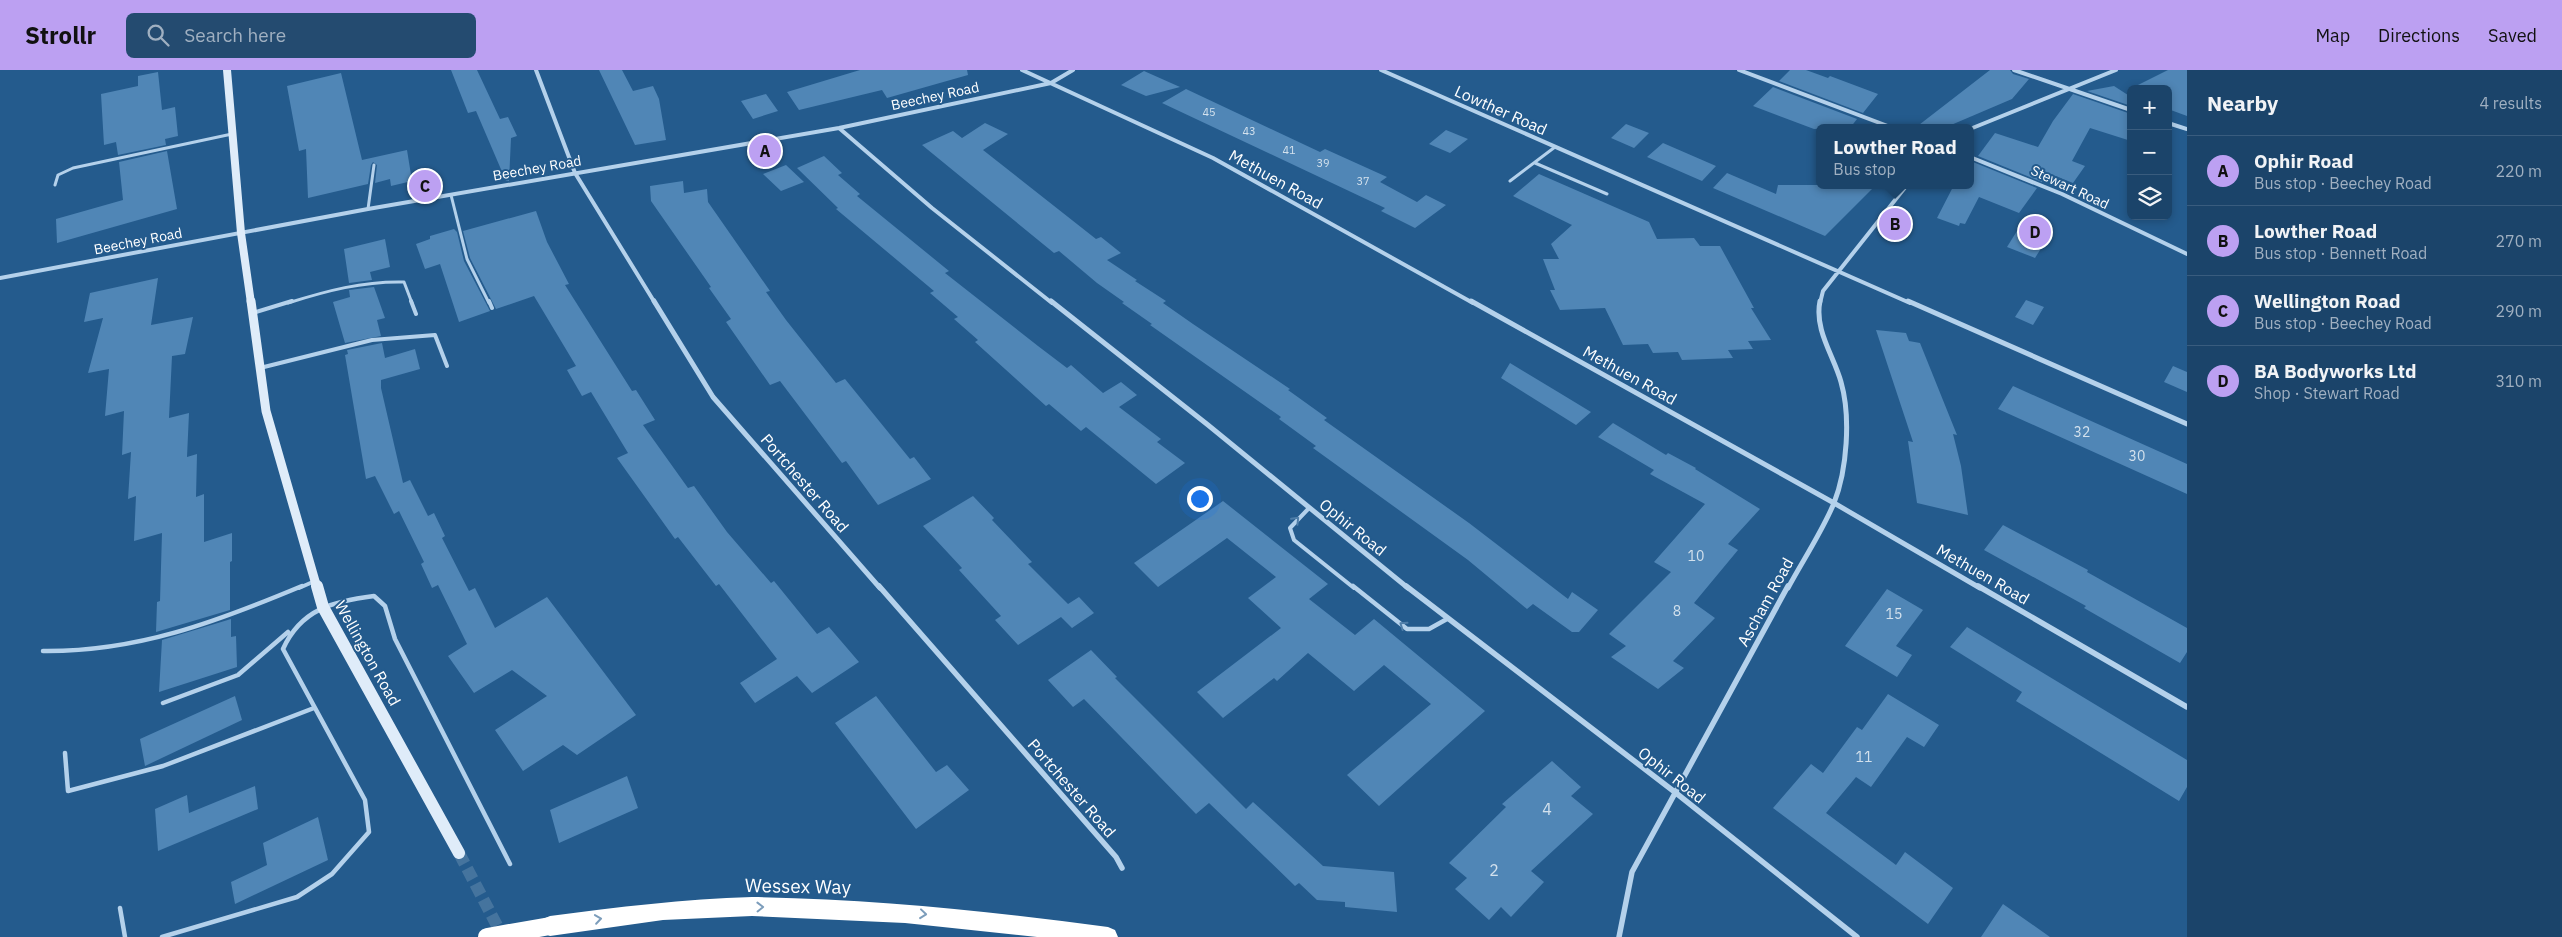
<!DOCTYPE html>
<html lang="en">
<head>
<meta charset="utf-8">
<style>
  :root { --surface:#1b446a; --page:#244b70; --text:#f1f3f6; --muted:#a0b0c1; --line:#395c7e; --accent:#bca0f2 }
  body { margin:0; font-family:"IBM Plex Sans",sans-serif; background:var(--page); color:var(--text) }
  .controls { position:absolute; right:15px; top:15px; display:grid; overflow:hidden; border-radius:8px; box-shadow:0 2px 8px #0003 }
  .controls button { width:45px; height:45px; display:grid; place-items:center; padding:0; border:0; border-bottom:1px solid var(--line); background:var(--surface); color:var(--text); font:25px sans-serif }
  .you { position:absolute; left:1199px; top:428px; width:18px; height:18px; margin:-12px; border:4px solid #fff; border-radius:50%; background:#1a73e8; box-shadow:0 0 0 8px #1a73e833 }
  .badge { display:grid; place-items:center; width:32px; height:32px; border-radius:50%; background:var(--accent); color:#111; font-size:16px; font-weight:700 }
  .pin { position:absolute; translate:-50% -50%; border:2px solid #fff; box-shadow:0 1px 5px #0006 }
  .popup { position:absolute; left:1816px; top:54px; width:158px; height:65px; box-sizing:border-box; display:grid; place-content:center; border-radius:8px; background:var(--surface); filter:drop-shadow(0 1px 4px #0005); font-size:16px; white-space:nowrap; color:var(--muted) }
  .popup b { font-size:19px; color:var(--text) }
  .popup::after { content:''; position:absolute; left:50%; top:100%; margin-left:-10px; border:10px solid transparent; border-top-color:var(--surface) }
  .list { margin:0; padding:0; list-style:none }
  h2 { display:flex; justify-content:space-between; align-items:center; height:65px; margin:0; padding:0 20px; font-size:21px }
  h2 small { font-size:16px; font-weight:400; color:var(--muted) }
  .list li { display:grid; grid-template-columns:32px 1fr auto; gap:15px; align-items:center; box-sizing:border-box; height:70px; padding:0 20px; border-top:1px solid var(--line) }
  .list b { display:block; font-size:19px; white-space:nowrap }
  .list p { margin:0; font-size:16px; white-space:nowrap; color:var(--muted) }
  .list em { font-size:16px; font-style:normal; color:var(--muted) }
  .icon { flex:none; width:28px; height:28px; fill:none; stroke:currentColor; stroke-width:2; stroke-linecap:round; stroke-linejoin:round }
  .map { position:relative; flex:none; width:2187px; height:867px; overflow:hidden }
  header { display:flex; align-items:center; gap:30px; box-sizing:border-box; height:70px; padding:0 25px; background:var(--accent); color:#111 }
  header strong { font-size:24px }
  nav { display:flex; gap:28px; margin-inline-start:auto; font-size:18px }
  .search { width:350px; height:45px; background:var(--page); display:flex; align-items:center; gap:12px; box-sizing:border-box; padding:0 18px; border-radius:8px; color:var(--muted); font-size:19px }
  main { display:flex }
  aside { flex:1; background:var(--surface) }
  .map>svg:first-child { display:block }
  .building { fill:#5086b6 }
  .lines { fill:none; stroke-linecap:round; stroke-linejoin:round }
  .secondary-tunnel { stroke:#45749e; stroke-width:12; stroke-dasharray:12 5.5; stroke-linecap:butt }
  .lane-far2 { stroke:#b4d1eb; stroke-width:3 }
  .lane-far1 { stroke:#b4d1eb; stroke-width:4 }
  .lane { stroke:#b4d1eb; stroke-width:4.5 }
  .street-far2 { stroke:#b4d1eb; stroke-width:4 }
  .street-far1 { stroke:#b4d1eb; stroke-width:5 }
  .street { stroke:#b4d1eb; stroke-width:5.5 }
  .secondary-far2 { stroke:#dfecf9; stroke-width:8 }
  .secondary-far1 { stroke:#dfecf9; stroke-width:9 }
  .secondary { stroke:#dfecf9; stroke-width:12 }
  .highway { fill:#fff; fill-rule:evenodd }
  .highway-bridge { stroke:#fff; stroke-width:18 }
  .oneway { stroke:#4f7ea9 }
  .oneway2 { stroke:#7c9dbb }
  .labels { text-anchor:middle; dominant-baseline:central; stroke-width:4; stroke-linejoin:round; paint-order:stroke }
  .far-number-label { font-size:11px; fill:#d3e1ed }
  .far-street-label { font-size:14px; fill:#fff; stroke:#245b8d }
  .number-label { font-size:14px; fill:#d3e1ed }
  .street-label { font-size:16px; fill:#fff; stroke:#245b8d }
  .near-number-label { font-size:16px; fill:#d3e1ed }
  .near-street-label { font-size:19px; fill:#fff; stroke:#245b8d }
</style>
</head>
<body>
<header>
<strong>Strollr</strong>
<div class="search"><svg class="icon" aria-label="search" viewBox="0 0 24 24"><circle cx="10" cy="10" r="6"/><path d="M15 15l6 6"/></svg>Search here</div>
<nav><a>Map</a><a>Directions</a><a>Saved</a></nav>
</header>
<main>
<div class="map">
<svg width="2187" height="867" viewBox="0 0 2187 867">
  <rect width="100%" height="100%" fill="#245b8d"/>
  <path class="building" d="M 451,0 L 477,0 L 500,49 L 508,47 L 517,66 L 511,68 L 509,111 L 506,111 L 476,41 L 468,43 Z
    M 599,0 L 622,0 L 633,21 L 653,16 L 659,29 L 666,70 L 635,75 Z
    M 860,0 L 967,0 L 968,5 L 887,28 L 882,20 L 799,40 L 787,22 Z
    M 1790,0 L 1806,0 L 1828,8 L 1830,6 L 1878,24 L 1863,43 L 1779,11 Z
    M 1990,0 L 2010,0 L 2013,4 L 2029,9 L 2012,29 L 1944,58 L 1915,58 Z
    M 2168,0 L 2187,0 L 2187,46 L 2168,39 L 2168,19 L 2130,19 Z
    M 1144,1 L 1180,17 L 1146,26 L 1121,15 Z
    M 158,2 L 162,40 L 175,37 L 178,66 L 165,69 L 166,75 L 118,85 L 116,72 L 104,75 L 101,24 L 138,16 L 138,6 Z
    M 341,3 L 362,90 L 407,80 L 412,111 L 391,116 L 390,109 L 375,113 L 377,95 L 373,92 L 371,95 L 368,114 L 308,128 L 306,79 L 299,81 L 287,16 Z
    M 2114,16 L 2131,27 L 2131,36 L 2087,21 Z
    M 1773,17 L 1857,49 L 1850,58 L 1814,59 L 1753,36 Z
    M 1186,19 L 1320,82 L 1325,79 L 1387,107 L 1380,112 L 1417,132 L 1426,125 L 1446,135 L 1415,158 L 1381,141 L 1385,138 L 1162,33 Z
    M 766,24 L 778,41 L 753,49 L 741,31 Z
    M 2073,24 L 2131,44 L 2131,71 L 2090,58 L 2072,91 L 2085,96 L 2073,113 L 2048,103 L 2042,112 L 1978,86 L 1995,63 L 2038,77 L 2053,51 Z
    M 985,53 L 1008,64 L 983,80 L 1096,169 L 1101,167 L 1121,183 L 1107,190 L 1137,210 L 1135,211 L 1166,231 L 1163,233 L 1193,254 L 1290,319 L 1288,320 L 1327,348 L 1324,350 L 1469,453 L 1568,529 L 1572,522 L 1598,540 L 1579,562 L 1572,562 L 1533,534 L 1527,539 L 1468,490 L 1313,378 L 1316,376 L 1279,349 L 1281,347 L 1150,255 L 1152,254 L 1122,233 L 1124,232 L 1097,213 L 1059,181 L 1054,183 L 922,75 L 953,61 L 962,68 Z
    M 1626,54 L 1649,63 L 1634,78 L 1611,68 Z
    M 1446,60 L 1468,69 L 1450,83 L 1429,74 Z
    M 1663,73 L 1716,96 L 1702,111 L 1647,87 Z
    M 167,81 L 177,139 L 57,173 L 56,149 L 123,130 L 119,92 Z
    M 824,86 L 842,103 L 838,105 L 860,124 L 857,126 L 949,201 L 945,203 L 1038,276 L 1067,298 L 1071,295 L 1103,323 L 1121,312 L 1137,325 L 1119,337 L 1161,369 L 1157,372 L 1185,393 L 1156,414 L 1086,357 L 1081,361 L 1049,334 L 1046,336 L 975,272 L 978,270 L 954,249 L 958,247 L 930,223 L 934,221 L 836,139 L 838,138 L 797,98 Z
    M 1973,92 L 2037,118 L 2019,143 L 1979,127 L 1965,154 L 1960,153 L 1959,156 L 1937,148 L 1954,115 L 1970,115 L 1970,97 Z
    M 786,95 L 804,112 L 781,121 L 763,104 Z
    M 1727,103 L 1776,124 L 1778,115 L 1876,115 L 1825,166 L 1713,118 Z
    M 1539,104 L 1649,152 L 1657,169 L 1694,168 L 1700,176 L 1720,176 L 1754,238 L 1751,238 L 1771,270 L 1748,271 L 1753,279 L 1728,280 L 1733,288 L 1682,290 L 1678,282 L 1653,283 L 1648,274 L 1623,275 L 1605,238 L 1560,240 L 1550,220 L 1555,220 L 1543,189 L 1559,189 L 1551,174 L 1572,155 L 1513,126 Z
    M 683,111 L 684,123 L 707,119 L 708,132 L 770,221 L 766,222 L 786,250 L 836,313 L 845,309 L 910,389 L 914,387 L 931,409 L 878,435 L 846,391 L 842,393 L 780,311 L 770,315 L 726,252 L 731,249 L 709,218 L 711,217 L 651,131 L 650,116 Z
    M 536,141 L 547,172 L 569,214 L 565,215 L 632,321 L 636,320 L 655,350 L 643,355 L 688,418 L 694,416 L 727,462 L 771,513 L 774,511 L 817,564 L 829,557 L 859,592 L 812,623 L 797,606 L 755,633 L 740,613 L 777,589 L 719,514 L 716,516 L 678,467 L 675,469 L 617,388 L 628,383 L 591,322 L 582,326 L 567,300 L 576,296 L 534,226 L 496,239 L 470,188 L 463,161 Z
    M 2022,153 L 2050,164 L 2035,188 L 2007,177 Z
    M 454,159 L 457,162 L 464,191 L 490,241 L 459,252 L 440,194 L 425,199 L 416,174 L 430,169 L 430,166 Z
    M 385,169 L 390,197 L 370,202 L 372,210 L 349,213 L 344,179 Z
    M 158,208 L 151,255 L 193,247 L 185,284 L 172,286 L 169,348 L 189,343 L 187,387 L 197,384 L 196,427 L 204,424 L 204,472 L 232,463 L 232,491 L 230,492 L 230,540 L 156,562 L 157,532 L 160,531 L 162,463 L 134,471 L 136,426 L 128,429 L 131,382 L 122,385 L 124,341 L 105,346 L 109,299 L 88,303 L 103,248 L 84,252 L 90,223 Z
    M 374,217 L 385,248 L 377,250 L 381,266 L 345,273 L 333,232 L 350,227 L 349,220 Z
    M 2026,230 L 2044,237 L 2033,255 L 2015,247 Z
    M 1876,260 L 1906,263 L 1909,271 L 1920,273 L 1957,365 L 1953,364 L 1961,396 L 1968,445 L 1917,433 L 1908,371 L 1913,372 Z
    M 382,273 L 385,288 L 415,279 L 420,299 L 381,310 L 381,318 L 403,413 L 410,410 L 428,446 L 434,443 L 445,466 L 442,468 L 469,521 L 475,518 L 495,558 L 547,527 L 636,645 L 577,685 L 563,675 L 523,701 L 495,660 L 547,626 L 512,600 L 474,623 L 448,586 L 467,574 L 438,515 L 432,518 L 421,494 L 424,492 L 399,441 L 394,444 L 375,406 L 366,409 L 345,285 L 348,284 L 347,280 Z
    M 1510,293 L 1563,325 L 1591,342 L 1576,355 L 1501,308 Z
    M 2173,296 L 2187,302 L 2187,322 L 2164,312 Z
    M 2013,316 L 2187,394 L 2187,424 L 1998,339 Z
    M 1613,353 L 1666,385 L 1668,383 L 1696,398 L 1695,399 L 1760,439 L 1728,474 L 1738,480 L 1694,533 L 1715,548 L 1673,591 L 1684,598 L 1658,619 L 1611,587 L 1626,576 L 1609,564 L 1671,502 L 1654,492 L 1705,434 L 1650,404 L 1654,400 L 1598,367 Z
    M 973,426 L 994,448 L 992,450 L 1032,492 L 1028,494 L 1068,534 L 1079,527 L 1094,543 L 1072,558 L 1061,547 L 1018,575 L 995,550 L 1001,546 L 959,500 L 962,498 L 923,456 Z
    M 1223,431 L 1328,514 L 1309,529 L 1355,565 L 1374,549 L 1485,641 L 1379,736 L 1347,705 L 1431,634 L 1384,595 L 1354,621 L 1308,583 L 1277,611 L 1274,608 L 1223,648 L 1197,622 L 1281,558 L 1248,528 L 1276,507 L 1227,468 L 1158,517 L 1134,493 Z
    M 2003,455 L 2088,500 L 2087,502 L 2187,558 L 2187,582 L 2180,593 L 2084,538 L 2086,536 L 1984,480 Z
    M 1887,519 L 1923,540 L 1896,576 L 1912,585 L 1897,607 L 1845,576 Z
    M 231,549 L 231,567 L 236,566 L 237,597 L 159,622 L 162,570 Z
    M 1967,557 L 2187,690 L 2187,717 L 2179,731 L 2016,631 L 2022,622 L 1950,577 Z
    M 1091,580 L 1117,607 L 1115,608 L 1246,739 L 1253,732 L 1323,796 L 1394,802 L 1397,842 L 1345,837 L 1345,832 L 1317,830 L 1299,813 L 1295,816 L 1209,733 L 1196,744 L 1084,629 L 1073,637 L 1048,610 Z
    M 1888,624 L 1939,655 L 1924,677 L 1907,667 L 1871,717 L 1856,707 L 1826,743 L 1896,795 L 1905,782 L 1953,818 L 1928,854 L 1773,738 L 1811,694 L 1823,703 L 1857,657 L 1862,660 Z
    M 235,626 L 242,650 L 145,696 L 140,669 Z
    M 876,626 L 936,702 L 947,695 L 969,720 L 916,759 L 835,653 Z
    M 1552,691 L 1581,717 L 1571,726 L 1593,744 L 1531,801 L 1544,812 L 1511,847 L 1501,837 L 1489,850 L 1455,819 L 1467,808 L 1449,793 L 1506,737 L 1502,734 Z
    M 627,706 L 638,738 L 559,773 L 550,740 Z
    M 255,716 L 258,739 L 158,781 L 155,739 L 187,725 L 189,743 Z
    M 318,747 L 328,790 L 235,834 L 231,812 L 267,795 L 263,773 Z
    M 2003,834 L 2050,867 L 1981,867 Z"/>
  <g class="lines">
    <path class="secondary-tunnel" d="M 459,783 L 503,867"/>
    <path class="lane-far2" d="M 1535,93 L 1607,124
      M 1510,111 L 1555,77
      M 55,115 L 58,105 L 73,98 L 232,64
      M 451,125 L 467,189 L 489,233
      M 368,139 L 374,95
      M 288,233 C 326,221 363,211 404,212 L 412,233"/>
    <path class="lane-far1" d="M 411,231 L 416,244
      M 489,231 L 492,238
      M 253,243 L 292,231
      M 260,298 L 372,270 L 435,265 L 447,296
      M 1309,438 L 1290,458 L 1294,470 L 1354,518
      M 299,518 L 315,511"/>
    <path class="lane" d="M 1353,516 L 1407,559 L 1429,559 L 1447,549
      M 43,581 C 137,582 216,552 302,516
      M 163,633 L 238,605 L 288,562
      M 65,683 L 68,721 L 163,696 L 314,638
      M 120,838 L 125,867
      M 162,867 L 297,827 L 332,804 L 369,762 L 365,730 L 283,579 C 301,539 334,531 374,526 L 385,536 L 395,569 L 510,794"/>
    <path class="street-far2" d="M 536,0 L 575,103 L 655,233
      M 1022,0 L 1213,88 L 1473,233
      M 1381,0 L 1910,233
      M 1739,0 L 1893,58
      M 2014,0 L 2131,40
      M 2168,53 L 2187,59
      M 839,58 L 932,138 L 1052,233
      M 1970,59 L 2116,0
      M 1970,87 L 2062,124 L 2187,184
      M 0,208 L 368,139 L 839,58 L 1051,13 L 1073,0
      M 1820,233 L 1823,221 L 1907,115"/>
    <path class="street-far1" d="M 654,231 L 713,327 L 880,518
      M 1051,231 L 1208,355 L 1408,518
      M 1471,231 L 1834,433 L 1980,518
      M 1908,231 L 2187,354
      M 1788,518 C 1803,490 1822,462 1834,433 C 1847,400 1851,347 1841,312 C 1834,286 1814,260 1820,231"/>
    <path class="street" d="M 879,516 L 1116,787 L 1122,798
      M 1406,516 L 1676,723 L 1857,867
      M 1978,516 L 2187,637
      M 1619,867 L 1632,802 L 1788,516"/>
    <path class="secondary-far2" d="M 227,0 L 241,163 L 251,233"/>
    <path class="secondary-far1" d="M 251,231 L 266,341 L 317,518"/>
    <path class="secondary" d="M 317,516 L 323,537 L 459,783"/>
    <path class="highway" d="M 752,827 C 872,829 990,841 1108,857 L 1115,860 L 1118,867 L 1037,867 L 905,853 L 752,846 L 663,850 L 550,866 L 543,863 L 540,856 L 543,849 L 550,846 C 618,837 684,829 752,827 Z"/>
    <path class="highway-bridge" d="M 487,867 L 550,856"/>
  </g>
  <defs><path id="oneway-chevron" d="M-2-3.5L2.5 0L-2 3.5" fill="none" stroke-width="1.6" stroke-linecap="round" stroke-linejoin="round" transform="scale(1.25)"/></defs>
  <g class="oneway">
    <use href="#oneway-chevron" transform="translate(1296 450) rotate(-46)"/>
    <use href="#oneway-chevron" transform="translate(1403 555) rotate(-146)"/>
  </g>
  <g class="oneway2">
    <use href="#oneway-chevron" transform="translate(760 837) rotate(-1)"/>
    <use href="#oneway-chevron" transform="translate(923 844) rotate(6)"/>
    <use href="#oneway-chevron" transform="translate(598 849) rotate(-8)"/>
  </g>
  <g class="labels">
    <g class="far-number-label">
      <text x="1209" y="42">45</text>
      <text x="1249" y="61">43</text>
      <text x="1289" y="80">41</text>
      <text x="1323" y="93">39</text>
      <text x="1363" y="111">37</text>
    </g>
    <g class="far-street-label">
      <text transform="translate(935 26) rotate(-12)">Beechey Road</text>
      <text transform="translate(537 98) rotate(-10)">Beechey Road</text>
      <text transform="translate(2070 117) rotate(25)">Stewart Road</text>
      <text transform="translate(138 171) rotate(-11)">Beechey Road</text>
    </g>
    <g class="number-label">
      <text x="2082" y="362">32</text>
      <text x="2137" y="386">30</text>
      <text x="1696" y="486">10</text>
      <text x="1677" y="541">8</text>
      <text x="1894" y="544">15</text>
      <text x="1864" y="687">11</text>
    </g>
    <g class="street-label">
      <text transform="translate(1501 40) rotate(24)">Lowther Road</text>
      <text transform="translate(1276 109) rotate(29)">Methuen Road</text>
      <text transform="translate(1630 305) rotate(29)">Methuen Road</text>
      <text transform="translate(805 413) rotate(49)">Portchester Road</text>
      <text transform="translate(1353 457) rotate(39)">Ophir Road</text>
      <text transform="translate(1983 504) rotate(30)">Methuen Road</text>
      <text transform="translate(1765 532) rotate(-61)">Ascham Road</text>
      <text transform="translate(368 583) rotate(61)">Wellington Road</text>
      <text transform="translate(1672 705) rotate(38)">Ophir Road</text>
      <text transform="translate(1072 718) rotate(49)">Portchester Road</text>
    </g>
    <g class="near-number-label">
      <text x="1547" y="739">4</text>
      <text x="1494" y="800">2</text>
    </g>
    <g class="near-street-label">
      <text transform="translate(798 816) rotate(1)">Wessex Way</text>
    </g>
  </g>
</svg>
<div class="controls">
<button>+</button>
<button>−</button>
<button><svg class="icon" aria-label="layers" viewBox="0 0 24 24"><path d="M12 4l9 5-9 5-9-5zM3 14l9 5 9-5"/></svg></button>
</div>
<div class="you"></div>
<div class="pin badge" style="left:765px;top:81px">A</div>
<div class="pin badge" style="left:1895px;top:154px">B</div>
<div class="popup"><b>Lowther Road</b>Bus stop</div>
<div class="pin badge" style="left:425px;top:116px">C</div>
<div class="pin badge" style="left:2035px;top:162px">D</div>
</div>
<aside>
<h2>Nearby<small>4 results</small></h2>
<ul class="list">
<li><span class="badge">A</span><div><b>Ophir Road</b><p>Bus stop · Beechey Road</p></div><em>220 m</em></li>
<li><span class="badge">B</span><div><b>Lowther Road</b><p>Bus stop · Bennett Road</p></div><em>270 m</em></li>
<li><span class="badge">C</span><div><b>Wellington Road</b><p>Bus stop · Beechey Road</p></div><em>290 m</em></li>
<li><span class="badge">D</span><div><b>BA Bodyworks Ltd</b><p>Shop · Stewart Road</p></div><em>310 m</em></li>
</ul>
</aside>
</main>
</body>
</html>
